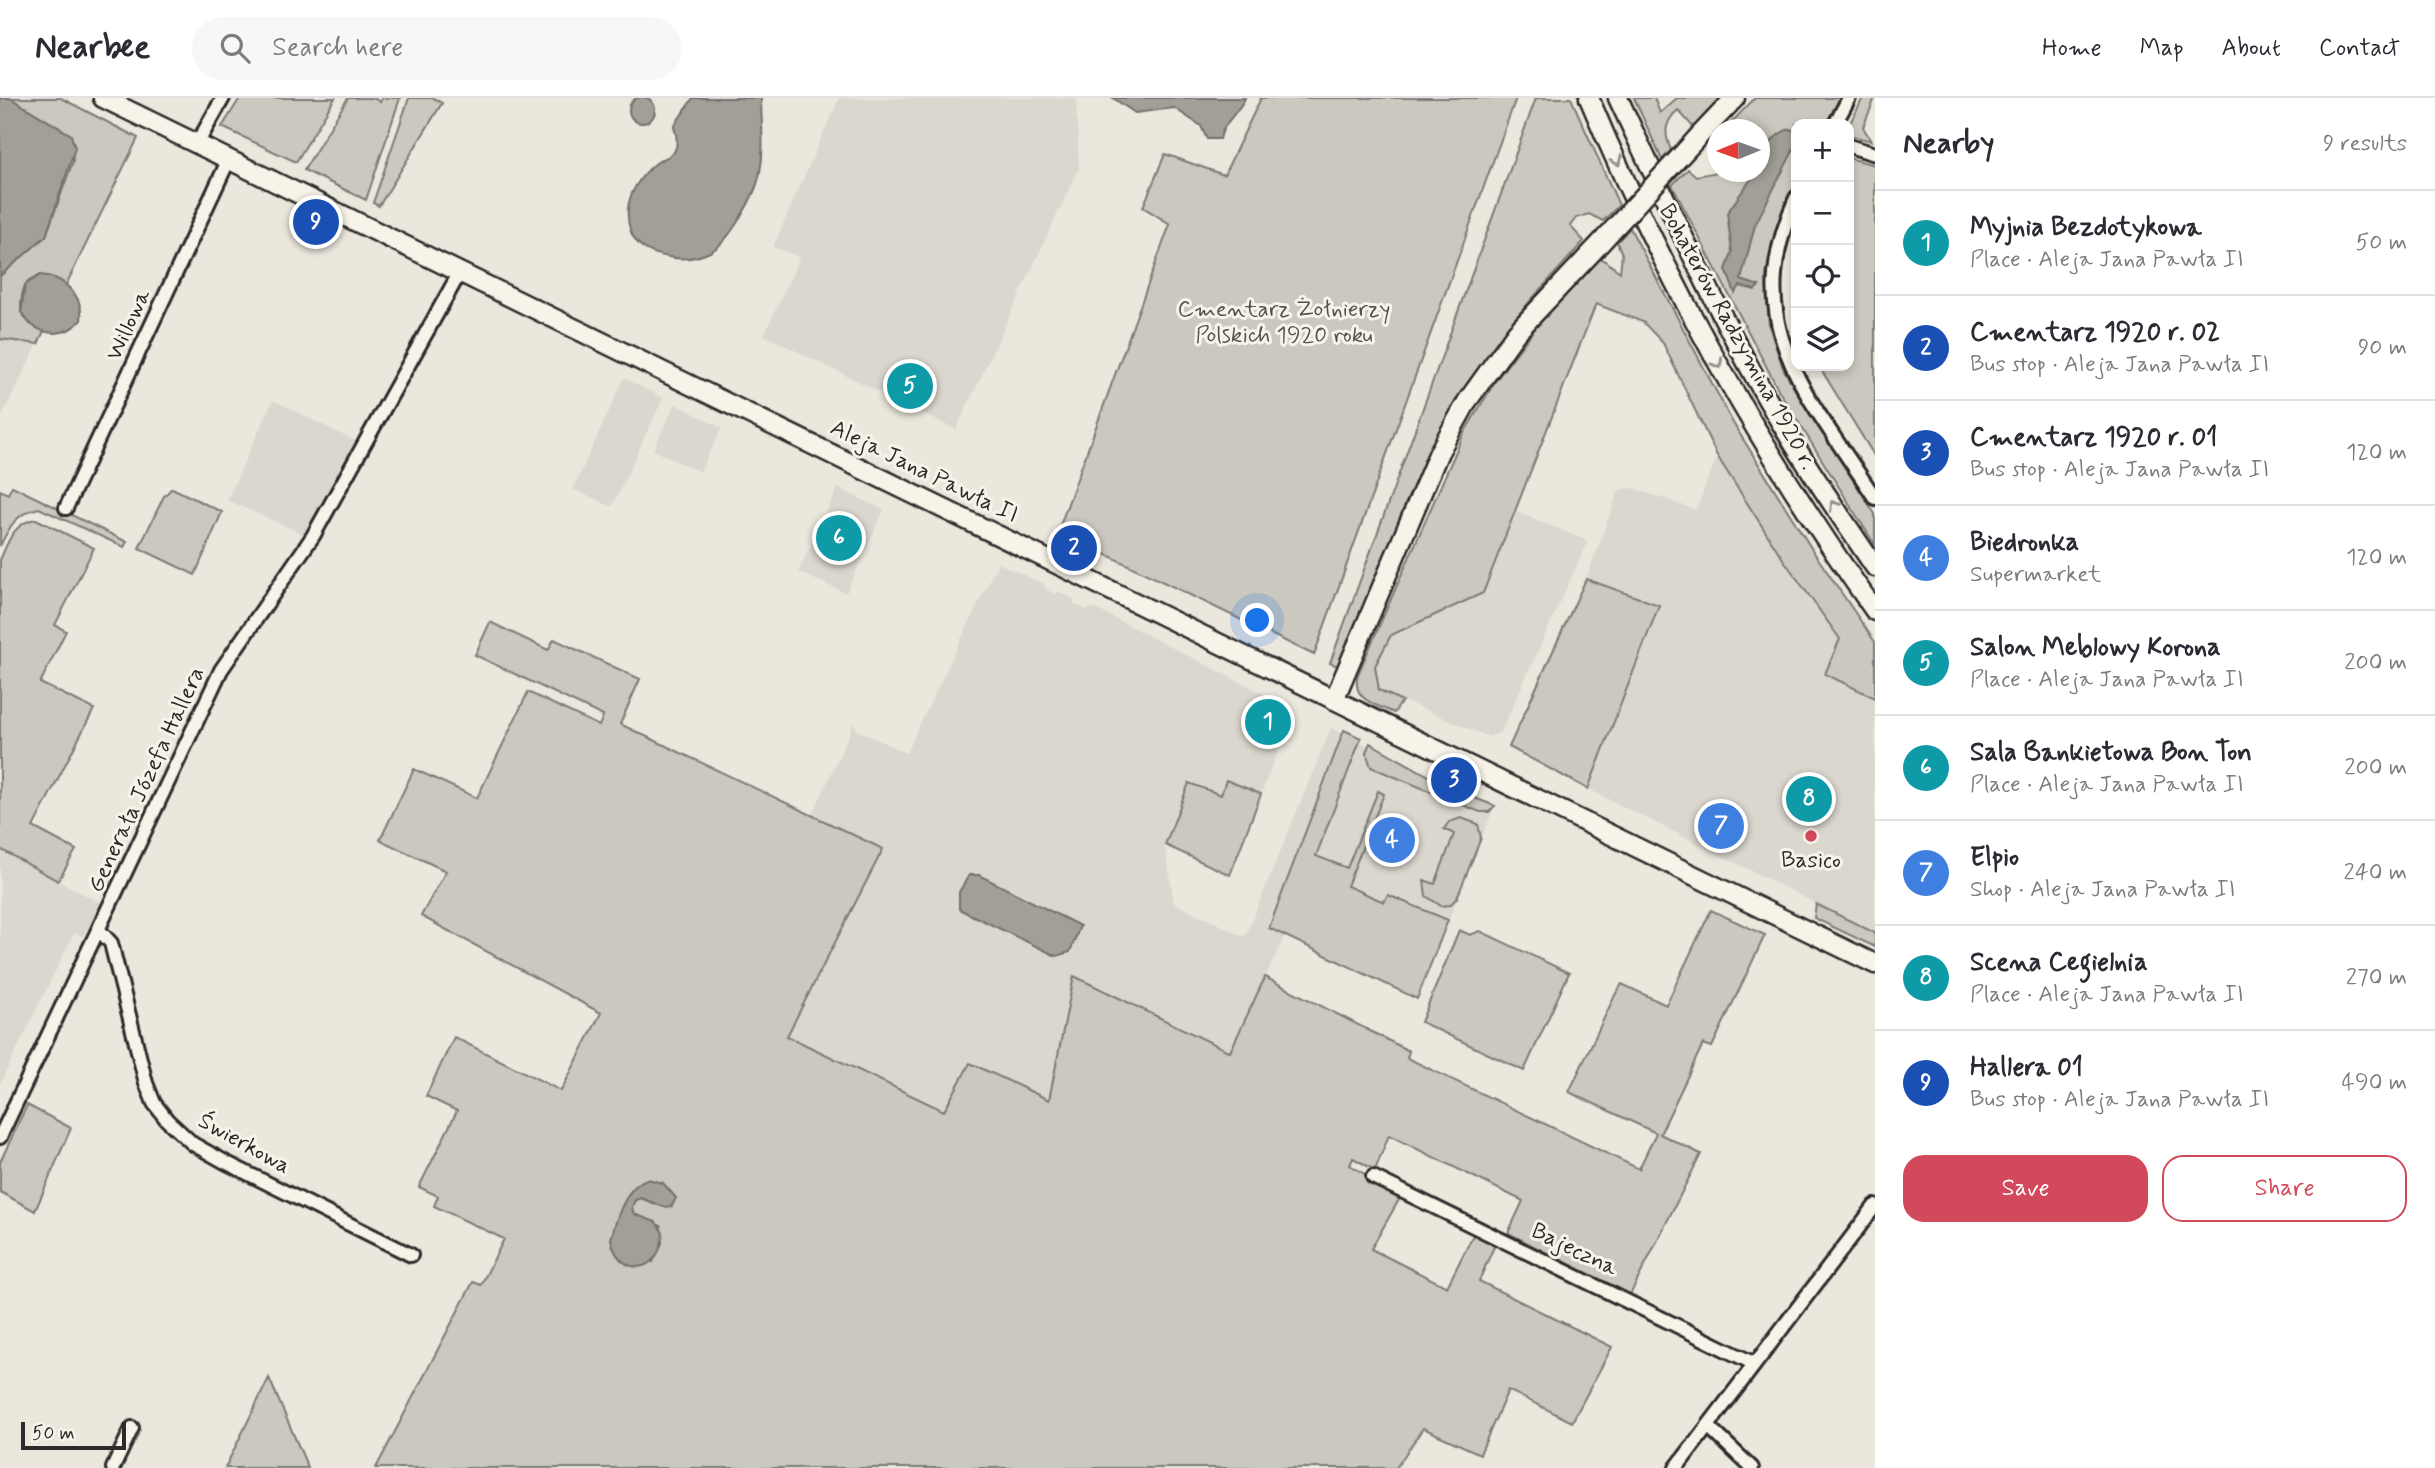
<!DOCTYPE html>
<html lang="en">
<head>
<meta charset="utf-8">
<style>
  :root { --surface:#fff; --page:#f7f7f7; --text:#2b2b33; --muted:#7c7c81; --line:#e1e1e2; --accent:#d1495b }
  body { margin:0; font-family:Mynerve,sans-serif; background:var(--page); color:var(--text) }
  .controls { position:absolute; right:21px; top:21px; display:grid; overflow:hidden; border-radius:14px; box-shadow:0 4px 10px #0003 }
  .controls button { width:63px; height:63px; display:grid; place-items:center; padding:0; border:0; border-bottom:2px solid var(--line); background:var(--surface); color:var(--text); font:35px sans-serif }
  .compass { position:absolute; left:1707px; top:21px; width:63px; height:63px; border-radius:50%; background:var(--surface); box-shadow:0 4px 10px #0003; rotate:269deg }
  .scale { position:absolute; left:21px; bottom:18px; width:105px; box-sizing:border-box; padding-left:7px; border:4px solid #2b2b2b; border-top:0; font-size:19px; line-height:24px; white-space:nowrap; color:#2b2b2b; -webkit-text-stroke:5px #f7f3e8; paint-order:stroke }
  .you { position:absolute; left:1258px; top:523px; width:24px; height:24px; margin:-18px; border:5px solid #fff; border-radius:50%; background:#1a73e8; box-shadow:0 0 0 10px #1a73e833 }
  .badge { display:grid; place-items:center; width:46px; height:46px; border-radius:50%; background:var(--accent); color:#fff; font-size:23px; font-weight:700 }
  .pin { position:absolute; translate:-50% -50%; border:4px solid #fff; box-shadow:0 2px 7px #0006 }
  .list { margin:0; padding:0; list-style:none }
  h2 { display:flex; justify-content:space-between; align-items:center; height:91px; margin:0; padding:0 28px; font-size:30px }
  h2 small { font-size:23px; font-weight:400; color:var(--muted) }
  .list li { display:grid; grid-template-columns:46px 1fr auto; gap:21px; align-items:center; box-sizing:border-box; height:105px; padding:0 28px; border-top:2px solid var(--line) }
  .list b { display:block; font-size:26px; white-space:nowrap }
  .list p { margin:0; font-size:23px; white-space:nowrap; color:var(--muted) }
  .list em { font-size:23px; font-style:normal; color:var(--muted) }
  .actions { display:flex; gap:14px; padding:21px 28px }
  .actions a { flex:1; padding:16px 0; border:2px solid var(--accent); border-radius:21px; text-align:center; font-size:24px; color:var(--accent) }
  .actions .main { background:var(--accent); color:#fff }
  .icon { flex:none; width:38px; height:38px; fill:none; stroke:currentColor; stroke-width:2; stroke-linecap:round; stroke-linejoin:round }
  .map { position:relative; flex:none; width:1875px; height:1370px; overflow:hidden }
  header { display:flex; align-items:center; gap:42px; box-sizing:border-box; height:98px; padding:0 35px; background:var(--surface); border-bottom:2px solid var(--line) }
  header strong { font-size:33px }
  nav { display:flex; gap:38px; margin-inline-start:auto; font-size:24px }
  .search { width:490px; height:63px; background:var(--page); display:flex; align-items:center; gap:18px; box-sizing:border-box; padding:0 24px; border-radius:38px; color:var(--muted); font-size:26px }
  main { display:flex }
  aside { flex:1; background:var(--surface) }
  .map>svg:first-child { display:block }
  .built { fill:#dbd7ce }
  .green { fill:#cbc8bf; stroke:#7b7a75; stroke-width:2; fill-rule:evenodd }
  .water { fill:#a29f98; stroke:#72716c; stroke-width:2 }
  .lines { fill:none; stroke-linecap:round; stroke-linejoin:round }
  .street-casing { stroke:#2b2b2b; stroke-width:18 }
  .secondary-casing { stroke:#2b2b2b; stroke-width:23 }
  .street { stroke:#f7f3e8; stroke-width:12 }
  .secondary { stroke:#f7f3e8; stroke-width:18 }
  .secondary-bridge-casing { stroke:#2b2b2b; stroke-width:23; stroke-linecap:butt }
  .secondary-bridge { stroke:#f7f3e8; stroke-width:18 }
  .oneway { stroke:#918f8a }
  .poi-dot { fill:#d1495b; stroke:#f7f3e8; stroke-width:2.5 }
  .labels { text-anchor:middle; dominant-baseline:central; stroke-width:6; stroke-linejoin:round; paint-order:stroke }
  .park-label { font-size:23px; fill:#535250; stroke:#f7f3e8 }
  .street-label { font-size:23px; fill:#2b2b2b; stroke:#f7f3e8 }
  .poi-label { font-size:23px; fill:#2b2b2b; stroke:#f7f3e8 }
</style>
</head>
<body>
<header>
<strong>Nearbee</strong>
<div class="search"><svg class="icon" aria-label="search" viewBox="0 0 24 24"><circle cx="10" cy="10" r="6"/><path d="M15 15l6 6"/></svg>Search here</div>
<nav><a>Home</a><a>Map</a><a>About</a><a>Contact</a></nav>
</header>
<main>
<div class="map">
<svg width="1875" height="1370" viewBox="0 0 1875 1370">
  <rect width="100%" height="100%" fill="#ebe7dd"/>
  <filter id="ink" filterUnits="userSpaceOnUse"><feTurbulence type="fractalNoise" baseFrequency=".0143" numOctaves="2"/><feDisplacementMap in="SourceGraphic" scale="14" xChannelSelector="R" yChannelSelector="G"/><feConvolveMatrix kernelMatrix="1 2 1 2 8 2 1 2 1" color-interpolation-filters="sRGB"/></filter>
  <g filter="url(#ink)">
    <path class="built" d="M 839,0 L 1076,0 L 1079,70 L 956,332 L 764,237 L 800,159 L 773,149 Z
      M 0,241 L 38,246 L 0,322 Z
      M 624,280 L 663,300 L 612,409 L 573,391 Z
      M 273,302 L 357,344 L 305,437 L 227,402 Z
      M 675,306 L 722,330 L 700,374 L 653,352 Z
      M 1717,358 L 1783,461 L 1840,541 L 1825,576 L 1875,600 L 1875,835 L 1588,691 L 1659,508 L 1586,481 L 1619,392 L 1633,390 L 1696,412 Z
      M 838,390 L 884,412 L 846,495 L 798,474 Z
      M 1515,413 L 1588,443 L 1501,634 L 1488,639 L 1379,592 L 1375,568 L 1391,537 L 1483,495 Z
      M 998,465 L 1044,486 L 1046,491 L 1054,496 L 1058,493 L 1074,501 L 1074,506 L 1087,512 L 1092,509 L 1294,611 L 1261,696 L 1227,683 L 1221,697 L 1189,686 L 1165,747 L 1174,805 L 1245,839 L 1331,630 L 1494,709 L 1417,901 L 1285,838 L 1230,954 L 1074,878 L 1049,1003 L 945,1013 L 787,938 L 883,751 L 812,718 L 854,625 L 857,632 L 906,655 Z
      M 0,751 L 104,807 L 83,838 L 74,835 L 0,986 Z"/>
    <path class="green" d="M 10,0 L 61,0 L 138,40 L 66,187 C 35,171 20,177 21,214 L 30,226 L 44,233 L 38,246 L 0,241 L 0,178 L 46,138 L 73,63 L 71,37 Z
      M 240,0 L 335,0 L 296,64 L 222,29 Z
      M 348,0 L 374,0 L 380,4 L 382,0 L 400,0 L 366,102 L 304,72 Z
      M 409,0 L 433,0 L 442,5 L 379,108 L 373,105 Z
      M 1261,0 L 1516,0 L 1314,557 L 1058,433 L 1170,126 L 1143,109 L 1165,56 L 1224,77 Z
      M 1536,0 L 1571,0 L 1619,107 L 1603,123 L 1589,116 L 1576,120 L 1570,128 L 1584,143 C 1552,180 1515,216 1488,257 C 1424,352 1384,462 1338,568 L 1330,565 Z
      M 1634,0 L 1654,0 L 1660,15 L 1677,0 L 1725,0 L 1695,31 L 1678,12 C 1664,24 1664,36 1671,52 L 1662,62 Z
      M 1755,0 L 1840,0 L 1826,26 L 1796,26 L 1796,84 L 1777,127 L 1766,177 L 1769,228 L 1783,270 L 1794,290 L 1875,416 L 1875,447 L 1779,293 L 1672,87 L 1688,71 L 1696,78 L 1718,74 L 1759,74 L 1759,32 L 1725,31 Z
      M 1863,0 L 1875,0 L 1863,29 L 1871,43 L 1849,37 L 1849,27 Z
      M 1849,60 L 1875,67 L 1875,359 L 1819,268 L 1849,268 Z
      M 1630,130 L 1733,325 L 1813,453 L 1875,544 L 1875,600 L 1825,576 L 1840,541 L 1783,461 L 1717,358 L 1663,245 L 1643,224 L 1596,206 L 1483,495 L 1391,537 L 1375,568 L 1379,592 L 1402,603 L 1394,615 C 1375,606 1351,602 1358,576 L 1464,335 L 1496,282 L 1540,224 L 1601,160 L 1620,174 L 1622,156 L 1617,144 Z
      M 12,388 L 127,444 L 124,449 L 39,410 C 16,415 10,428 0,448 L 0,392 L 8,396 Z
      M 172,390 L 222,414 L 195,477 L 139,450 L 164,398 Z
      M 36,421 L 94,450 L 55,527 L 66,533 L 40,585 L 94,611 L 33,729 L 76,752 L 58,783 L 0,751 L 0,462 C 8,444 14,424 36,421 Z
      M 1586,481 L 1659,507 L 1588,691 L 1509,649 Z
      M 490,524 L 548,552 L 554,541 L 640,581 L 620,626 L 883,751 L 787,938 L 944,1013 L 970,965 L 1049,1002 L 1074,878 L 1230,954 L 1265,879 L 1409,953 L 1407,960 L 1639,1071 L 1656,1035 L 1569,994 L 1615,897 L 1622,886 L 1666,907 L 1711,812 L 1765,837 L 1712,949 L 1703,946 L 1660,1036 L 1701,1056 L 1630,1197 L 1508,1135 L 1523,1103 L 1389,1037 L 1375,1072 L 1353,1060 L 1350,1067 L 1401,1098 L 1371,1151 L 1447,1189 L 1476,1131 L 1496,1144 L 1479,1183 L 1612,1249 L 1572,1324 L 1508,1292 L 1480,1356 L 1423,1330 L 1396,1370 L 376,1370 L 473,1184 L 481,1187 L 504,1141 L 434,1108 L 438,1098 L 419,1089 L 457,1013 L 426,998 L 454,939 L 561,993 L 601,915 L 421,818 L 446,773 L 380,742 L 414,671 L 477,700 L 528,594 L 599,628 L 603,618 L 475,557 ZM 629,1095 L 664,1109 L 640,1100 L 635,1102 L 631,1110 L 633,1116 L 661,1128 L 662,1145 L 653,1164 L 623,1111 Z
      M 1344,632 L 1361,640 L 1316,758 L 1347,770 L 1378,693 L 1384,696 L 1347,788 L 1384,804 L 1388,797 L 1448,822 L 1417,901 L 1269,830 Z
      M 1370,645 L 1454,692 L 1495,708 L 1489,714 L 1480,714 L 1371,669 L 1366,654 Z
      M 1226,682 L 1261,696 L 1230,777 L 1165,747 L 1189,685 L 1221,697 Z
      M 1461,720 L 1478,726 L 1481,740 L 1457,800 L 1450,807 L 1441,808 L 1426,798 L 1424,782 L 1435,786 L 1454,736 L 1444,731 L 1449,724 Z
      M 1816,806 L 1875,835 L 1875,849 L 1814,820 Z
      M 1459,832 L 1470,837 L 1480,833 L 1569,875 L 1524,973 L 1421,924 Z
      M 27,1007 L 71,1030 L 35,1113 L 0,1094 L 0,1064 Z
      M 269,1280 L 308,1370 L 225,1370 Z"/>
    <path class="water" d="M629 12a13 13 0 1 1 26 0a13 13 0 1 1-26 0Z
      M 0,0 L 10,0 L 71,37 L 75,50 L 46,138 L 0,178 Z
      M 693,0 L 761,0 C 761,25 765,49 760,74 C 757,95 729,145 710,154 C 697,160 682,162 669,159 C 652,156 638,151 631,134 C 621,107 635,82 656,65 C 661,61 670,59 674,54 C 679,46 676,36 674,28 Z
      M 1113,0 L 1245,0 C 1238,15 1222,26 1220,41 L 1207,41 L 1201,28 L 1174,10 L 1135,15 Z
      M 1791,31 L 1796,35 L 1796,47 L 1755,127 L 1741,182 L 1759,188 L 1755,192 L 1740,188 L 1735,195 L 1726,172 L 1732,154 L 1727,115 L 1756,74 L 1759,74 C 1759,57 1774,34 1791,31 Z
      M 40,177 C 64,178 84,199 81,222 C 62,243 35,237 21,214 L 25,187 Z
      M 969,777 L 979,777 L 1080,828 L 1070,854 L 1056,858 L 959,811 L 959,794 Z
      M 647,1081 L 663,1085 L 676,1100 L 672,1108 L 664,1109 L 641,1100 L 635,1102 L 632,1110 L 634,1116 L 656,1124 L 663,1135 C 660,1179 618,1179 611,1141 C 616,1121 626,1087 647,1081 Z"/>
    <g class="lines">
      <g class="street-casing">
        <path id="street" d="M 1835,26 L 1849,0
          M 197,46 L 223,0
          M 1849,48 L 1875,56
          M 1796,100 C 1738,229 1808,296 1875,400
          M 66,410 L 229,61
          M 100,833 L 111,845 L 146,985 L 154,1005 L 167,1022 L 193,1046 L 225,1064 L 411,1157
          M 0,1039 L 221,572 L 313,438 L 460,174
          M 1373,1079 L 1755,1266
          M 1708,1328 L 1752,1370
          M 113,1370 L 132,1330
          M 1676,1370 L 1875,1108"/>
      </g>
      <g class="secondary-casing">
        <path id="secondary" d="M 103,0 L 1875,866
          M 1589,0 C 1665,182 1761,353 1875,513
          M 1618,0 C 1670,111 1721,224 1784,330 C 1812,377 1844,423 1875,469
          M 1698,39 L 1735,0
          M 1334,602 L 1439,354 L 1468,302 L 1516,235 L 1596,150"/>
      </g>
      <use href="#street" class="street"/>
      <use href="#secondary" class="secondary"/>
      <g class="secondary-bridge-casing">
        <path id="secondary-bridge" d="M 1596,150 L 1698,39"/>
      </g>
      <use href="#secondary-bridge" class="secondary-bridge"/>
    </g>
    <defs><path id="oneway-chevron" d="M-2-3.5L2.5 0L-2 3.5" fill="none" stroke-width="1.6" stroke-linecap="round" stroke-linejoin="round" transform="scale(1.75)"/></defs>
    <g class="oneway">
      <use href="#oneway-chevron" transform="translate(1617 63) rotate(65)"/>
      <use href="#oneway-chevron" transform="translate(1718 266) rotate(61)"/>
      <use href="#oneway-chevron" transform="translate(1834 407) rotate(-123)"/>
    </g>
  </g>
  <circle class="poi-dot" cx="1811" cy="738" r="7"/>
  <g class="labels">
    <g class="park-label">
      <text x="1284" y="212">Cmentarz Żołnierzy<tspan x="1284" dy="26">Polskich 1920 roku</tspan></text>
    </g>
    <g class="street-label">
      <text transform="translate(129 227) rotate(-65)">Willowa</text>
      <text transform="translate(1737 239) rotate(61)">Bohaterów Radzymina 1920 r.</text>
      <text transform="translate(924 374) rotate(26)">Aleja Jana Pawła II</text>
      <text transform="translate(147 682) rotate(-65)">Generała Józefa Hallera</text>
      <text transform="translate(244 1046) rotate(29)">Świerkowa</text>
      <text transform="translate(1574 1152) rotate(26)">Bajeczna</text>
    </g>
    <g class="poi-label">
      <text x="1811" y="763">Basico</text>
    </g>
  </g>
</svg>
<div class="controls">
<button>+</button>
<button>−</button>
<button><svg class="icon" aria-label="locate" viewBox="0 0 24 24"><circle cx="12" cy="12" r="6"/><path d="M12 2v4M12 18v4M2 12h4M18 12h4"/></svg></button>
<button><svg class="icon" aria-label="layers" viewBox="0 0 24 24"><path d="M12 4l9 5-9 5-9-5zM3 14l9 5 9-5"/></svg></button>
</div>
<svg class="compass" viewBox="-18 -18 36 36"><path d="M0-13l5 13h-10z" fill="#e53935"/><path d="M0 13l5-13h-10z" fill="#7c7c81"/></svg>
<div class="scale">50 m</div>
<div class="you"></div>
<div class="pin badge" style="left:1268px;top:624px;background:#0f9aa8">1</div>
<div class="pin badge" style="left:1074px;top:450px;background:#1a4fb4">2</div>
<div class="pin badge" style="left:1454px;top:682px;background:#1a4fb4">3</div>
<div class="pin badge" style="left:1392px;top:742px;background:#3f7fe0">4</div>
<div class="pin badge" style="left:910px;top:288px;background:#0f9aa8">5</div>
<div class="pin badge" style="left:839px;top:440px;background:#0f9aa8">6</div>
<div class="pin badge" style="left:1721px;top:728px;background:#3f7fe0">7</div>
<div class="pin badge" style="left:1809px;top:701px;background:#0f9aa8">8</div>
<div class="pin badge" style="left:316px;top:124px;background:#1a4fb4">9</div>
</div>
<aside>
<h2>Nearby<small>9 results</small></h2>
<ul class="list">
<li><span class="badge" style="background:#0f9aa8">1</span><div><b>Myjnia Bezdotykowa</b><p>Place · Aleja Jana Pawła II</p></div><em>50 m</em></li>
<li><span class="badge" style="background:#1a4fb4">2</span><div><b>Cmentarz 1920 r. 02</b><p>Bus stop · Aleja Jana Pawła II</p></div><em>90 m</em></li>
<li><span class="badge" style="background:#1a4fb4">3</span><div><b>Cmentarz 1920 r. 01</b><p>Bus stop · Aleja Jana Pawła II</p></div><em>120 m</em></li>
<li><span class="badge" style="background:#3f7fe0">4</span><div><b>Biedronka</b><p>Supermarket</p></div><em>120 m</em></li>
<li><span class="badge" style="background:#0f9aa8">5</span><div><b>Salon Meblowy Korona</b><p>Place · Aleja Jana Pawła II</p></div><em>200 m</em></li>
<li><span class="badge" style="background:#0f9aa8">6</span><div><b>Sala Bankietowa Bon Ton</b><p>Place · Aleja Jana Pawła II</p></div><em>200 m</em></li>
<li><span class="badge" style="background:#3f7fe0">7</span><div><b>Elpio</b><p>Shop · Aleja Jana Pawła II</p></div><em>240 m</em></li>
<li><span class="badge" style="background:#0f9aa8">8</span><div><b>Scena Cegielnia</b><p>Place · Aleja Jana Pawła II</p></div><em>270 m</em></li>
<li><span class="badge" style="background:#1a4fb4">9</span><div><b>Hallera 01</b><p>Bus stop · Aleja Jana Pawła II</p></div><em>490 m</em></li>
</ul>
<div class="actions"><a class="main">Save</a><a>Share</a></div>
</aside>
</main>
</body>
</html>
